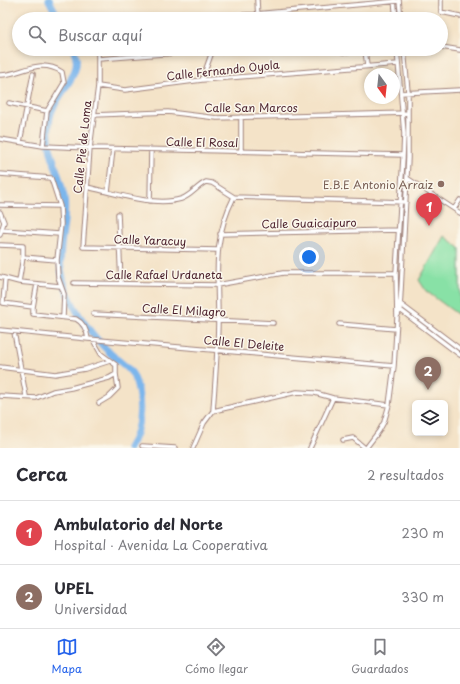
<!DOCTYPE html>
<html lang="es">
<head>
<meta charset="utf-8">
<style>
  :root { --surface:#fff; --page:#f2f2f3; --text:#2b2b33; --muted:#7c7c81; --line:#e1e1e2; --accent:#2563eb }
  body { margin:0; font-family:"Playpen Sans",sans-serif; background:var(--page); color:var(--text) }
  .controls { position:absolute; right:12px; bottom:12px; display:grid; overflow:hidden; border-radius:6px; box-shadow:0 2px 6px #0003 }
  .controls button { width:36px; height:36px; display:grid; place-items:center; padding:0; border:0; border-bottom:1px solid var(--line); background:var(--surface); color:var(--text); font:20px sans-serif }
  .compass { position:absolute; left:364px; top:68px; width:36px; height:36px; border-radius:50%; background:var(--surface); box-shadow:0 2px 6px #0003; rotate:165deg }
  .you { position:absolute; left:309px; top:257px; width:14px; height:14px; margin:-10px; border:3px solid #fff; border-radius:50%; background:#1a73e8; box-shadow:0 0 0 6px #1a73e833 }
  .badge { display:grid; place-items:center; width:26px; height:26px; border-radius:50%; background:var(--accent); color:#fff; font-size:13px; font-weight:700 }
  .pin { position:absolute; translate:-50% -33px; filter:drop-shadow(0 1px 2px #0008) }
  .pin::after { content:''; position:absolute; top:21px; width:14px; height:12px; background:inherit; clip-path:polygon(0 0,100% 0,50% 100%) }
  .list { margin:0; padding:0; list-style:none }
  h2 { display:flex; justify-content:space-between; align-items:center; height:52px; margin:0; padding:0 16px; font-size:17px }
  h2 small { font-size:13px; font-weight:400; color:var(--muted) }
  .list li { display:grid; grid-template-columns:26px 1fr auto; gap:12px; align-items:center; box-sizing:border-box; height:64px; padding:0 16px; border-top:1px solid var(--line) }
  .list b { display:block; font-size:15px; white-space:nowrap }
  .list p { margin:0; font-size:13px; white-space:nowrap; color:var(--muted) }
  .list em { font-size:13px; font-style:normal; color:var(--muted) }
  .icon { flex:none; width:22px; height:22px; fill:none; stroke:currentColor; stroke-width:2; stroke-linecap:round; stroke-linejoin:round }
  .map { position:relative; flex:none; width:460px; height:448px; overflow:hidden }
  .search { position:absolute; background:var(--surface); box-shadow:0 2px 6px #0003; left:12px; right:12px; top:12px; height:44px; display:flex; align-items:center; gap:10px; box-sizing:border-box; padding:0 14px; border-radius:22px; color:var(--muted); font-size:15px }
  .sheet { height:180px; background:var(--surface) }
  nav { display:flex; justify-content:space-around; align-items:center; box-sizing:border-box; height:56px; border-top:1px solid var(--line); background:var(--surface); font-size:11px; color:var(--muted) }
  nav a { display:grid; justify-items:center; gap:2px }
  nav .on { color:var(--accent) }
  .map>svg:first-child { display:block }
  .green { fill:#88e1a6; stroke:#698068 }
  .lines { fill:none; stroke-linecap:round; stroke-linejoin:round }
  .river { stroke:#7bb6ec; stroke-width:7 }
  .street-casing { stroke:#9f817a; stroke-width:5.5 }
  .street { stroke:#fff; stroke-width:3.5 }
  .education-dot { fill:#8d6e63; stroke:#fbf7ec; stroke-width:1.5 }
  .labels { text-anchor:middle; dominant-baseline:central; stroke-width:3; stroke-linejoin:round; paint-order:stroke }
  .street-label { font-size:11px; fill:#4a1f2b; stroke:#fbf7ec }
  .education-label { font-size:11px; fill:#785e54; stroke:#fbf7ec; text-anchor:end }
</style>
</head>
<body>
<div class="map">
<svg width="460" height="448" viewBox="0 0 460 448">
  <rect width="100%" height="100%" fill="#fbf7ec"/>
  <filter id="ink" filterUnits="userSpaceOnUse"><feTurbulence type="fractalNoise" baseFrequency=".025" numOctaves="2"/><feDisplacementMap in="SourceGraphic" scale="8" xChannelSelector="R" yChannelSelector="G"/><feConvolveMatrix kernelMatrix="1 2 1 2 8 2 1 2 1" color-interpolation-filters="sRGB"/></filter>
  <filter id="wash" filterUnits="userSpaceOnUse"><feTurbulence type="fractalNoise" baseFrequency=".012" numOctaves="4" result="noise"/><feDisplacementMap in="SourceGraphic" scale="16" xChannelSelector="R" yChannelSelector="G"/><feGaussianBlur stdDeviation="0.9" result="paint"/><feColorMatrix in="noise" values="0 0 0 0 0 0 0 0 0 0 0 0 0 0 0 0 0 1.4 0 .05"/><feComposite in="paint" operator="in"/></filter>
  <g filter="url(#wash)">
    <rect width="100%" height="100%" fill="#f4e3c8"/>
    <path class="green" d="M 444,236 L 460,248 L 460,310 L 457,314 L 426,291 L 419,280 Z"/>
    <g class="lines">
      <path class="river" d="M 49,0 L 59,19
        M 73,49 C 87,73 54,95 50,117 C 44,149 59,168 64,197 C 68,221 57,247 61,269 C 66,301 88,332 111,354 C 117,360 129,367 133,375 C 143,397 142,429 129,448"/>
    </g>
  </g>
  <g filter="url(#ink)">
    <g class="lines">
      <g class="street-casing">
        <path id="street" d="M 257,0 L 258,19
          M 394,0 L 396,19
          M 399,0 L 401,19
          M 441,0 L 441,12 L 460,16
          M 199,19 L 399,1
          M 441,47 L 460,50
          M 98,49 L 98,86 L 90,148 L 83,247 L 217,250
          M 343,52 L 365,50 L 367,66
          M 99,59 L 213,50
          M 0,75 C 22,75 38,57 62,72 L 64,83 L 47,111 L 43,146
          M 202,80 L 213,49
          M 98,86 L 125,90 L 202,80 L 398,64
          M 401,93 L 460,90
          M 9,103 L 47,111
          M 94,115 L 168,112 L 217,118 L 408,113
          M 0,139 L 43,146 L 90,148 L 403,155
          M 20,142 L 33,74
          M 241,152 L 241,117
          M 0,174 L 51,178 L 60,206 L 61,224 L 57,260 L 58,277 L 64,294 L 63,317
          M 407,178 L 460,213
          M 87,187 C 114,193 154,207 181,199 C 191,196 197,186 206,182 L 212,183 L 234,197 L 406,202
          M 108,192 L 113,149
          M 150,201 L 151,150
          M 0,205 L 60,206
          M 454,209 L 460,200
          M 0,212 L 4,222 L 0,235
          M 118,214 L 121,283
          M 3,230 L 59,234
          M 220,234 L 398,230
          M 0,245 L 23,246 L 23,257 L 57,260
          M 0,277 L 19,282 L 60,286
          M 5,279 L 3,303 L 33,307
          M 19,282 L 23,257
          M 74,283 L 217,285 L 283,273 L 396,273
          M 37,284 L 33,307 L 33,314 L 76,319 C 84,323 87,331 88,339
          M 399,303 L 460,349
          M 399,309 L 460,355
          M 93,314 L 273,323
          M 398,315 L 400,309 L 408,158 L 408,92 L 404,49
          M 339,324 L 396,329
          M 0,330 L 88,339 L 394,366
          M 14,332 L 26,396
          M 0,367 L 55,374 L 85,369 L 110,361
          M 0,396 L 36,398 L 53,391 L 71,388 L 109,378 L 116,374 L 116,365 L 101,354 L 93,340
          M 99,403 L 109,397 L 118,388 L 116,374
          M 213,411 L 297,392 L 315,393 L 333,398 L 389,405
          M 343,440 L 353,438 L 365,448
          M 142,446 L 175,448
          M 193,448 L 204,423 L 213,411 C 215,381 218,350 218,319 C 218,273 212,240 234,197
          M 310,448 L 333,398
          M 366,448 L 379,431 L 384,422 L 389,405 L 394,366 L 397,318 L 396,273 L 403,158 L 404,134 L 397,49"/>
      </g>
      <use href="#street" class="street"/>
    </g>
  </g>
  <circle class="education-dot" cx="441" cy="184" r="4"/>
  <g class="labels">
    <g class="street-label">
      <text transform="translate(223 70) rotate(-6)">Calle Fernando Oyola</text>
      <text x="251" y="107">Calle San Marcos</text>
      <text transform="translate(202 142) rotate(1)">Calle El Rosal</text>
      <text transform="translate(82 147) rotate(-84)">Calle Pie de Loma</text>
      <text transform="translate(309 223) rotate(-1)">Calle Guaicaipuro</text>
      <text transform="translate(150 240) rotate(2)">Calle Yaracuy</text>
      <text x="164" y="274">Calle Rafael Urdaneta</text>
      <text transform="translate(184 310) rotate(3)">Calle El Milagro</text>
      <text transform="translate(244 343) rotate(5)">Calle El Deleite</text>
    </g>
    <g class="education-label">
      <text x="433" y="184">E.B.E Antonio Arraiz</text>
    </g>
  </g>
</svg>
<div class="controls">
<button><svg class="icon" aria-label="layers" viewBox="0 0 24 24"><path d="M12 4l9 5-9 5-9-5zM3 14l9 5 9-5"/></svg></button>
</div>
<svg class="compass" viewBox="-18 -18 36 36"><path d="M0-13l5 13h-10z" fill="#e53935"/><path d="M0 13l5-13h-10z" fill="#7c7c81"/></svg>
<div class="you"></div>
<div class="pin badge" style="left:429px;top:226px;background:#e0444e">1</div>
<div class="pin badge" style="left:428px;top:390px;background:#8d6e63">2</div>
<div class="search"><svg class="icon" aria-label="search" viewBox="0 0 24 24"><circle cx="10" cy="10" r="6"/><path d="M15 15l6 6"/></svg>Buscar aquí</div>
</div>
<section class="sheet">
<h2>Cerca<small>2 resultados</small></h2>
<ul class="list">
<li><span class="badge" style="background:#e0444e">1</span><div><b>Ambulatorio del Norte</b><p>Hospital · Avenida La Cooperativa</p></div><em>230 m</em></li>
<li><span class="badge" style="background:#8d6e63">2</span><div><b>UPEL</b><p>Universidad</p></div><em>330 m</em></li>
</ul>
</section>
<nav>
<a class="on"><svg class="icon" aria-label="map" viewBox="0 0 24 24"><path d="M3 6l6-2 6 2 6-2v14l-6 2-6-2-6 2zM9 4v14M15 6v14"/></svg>Mapa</a>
<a><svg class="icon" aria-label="directions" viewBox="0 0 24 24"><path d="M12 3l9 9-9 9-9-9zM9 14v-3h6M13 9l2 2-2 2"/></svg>Cómo llegar</a>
<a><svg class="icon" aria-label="saved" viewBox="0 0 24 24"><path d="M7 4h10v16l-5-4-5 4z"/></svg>Guardados</a>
</nav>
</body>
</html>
